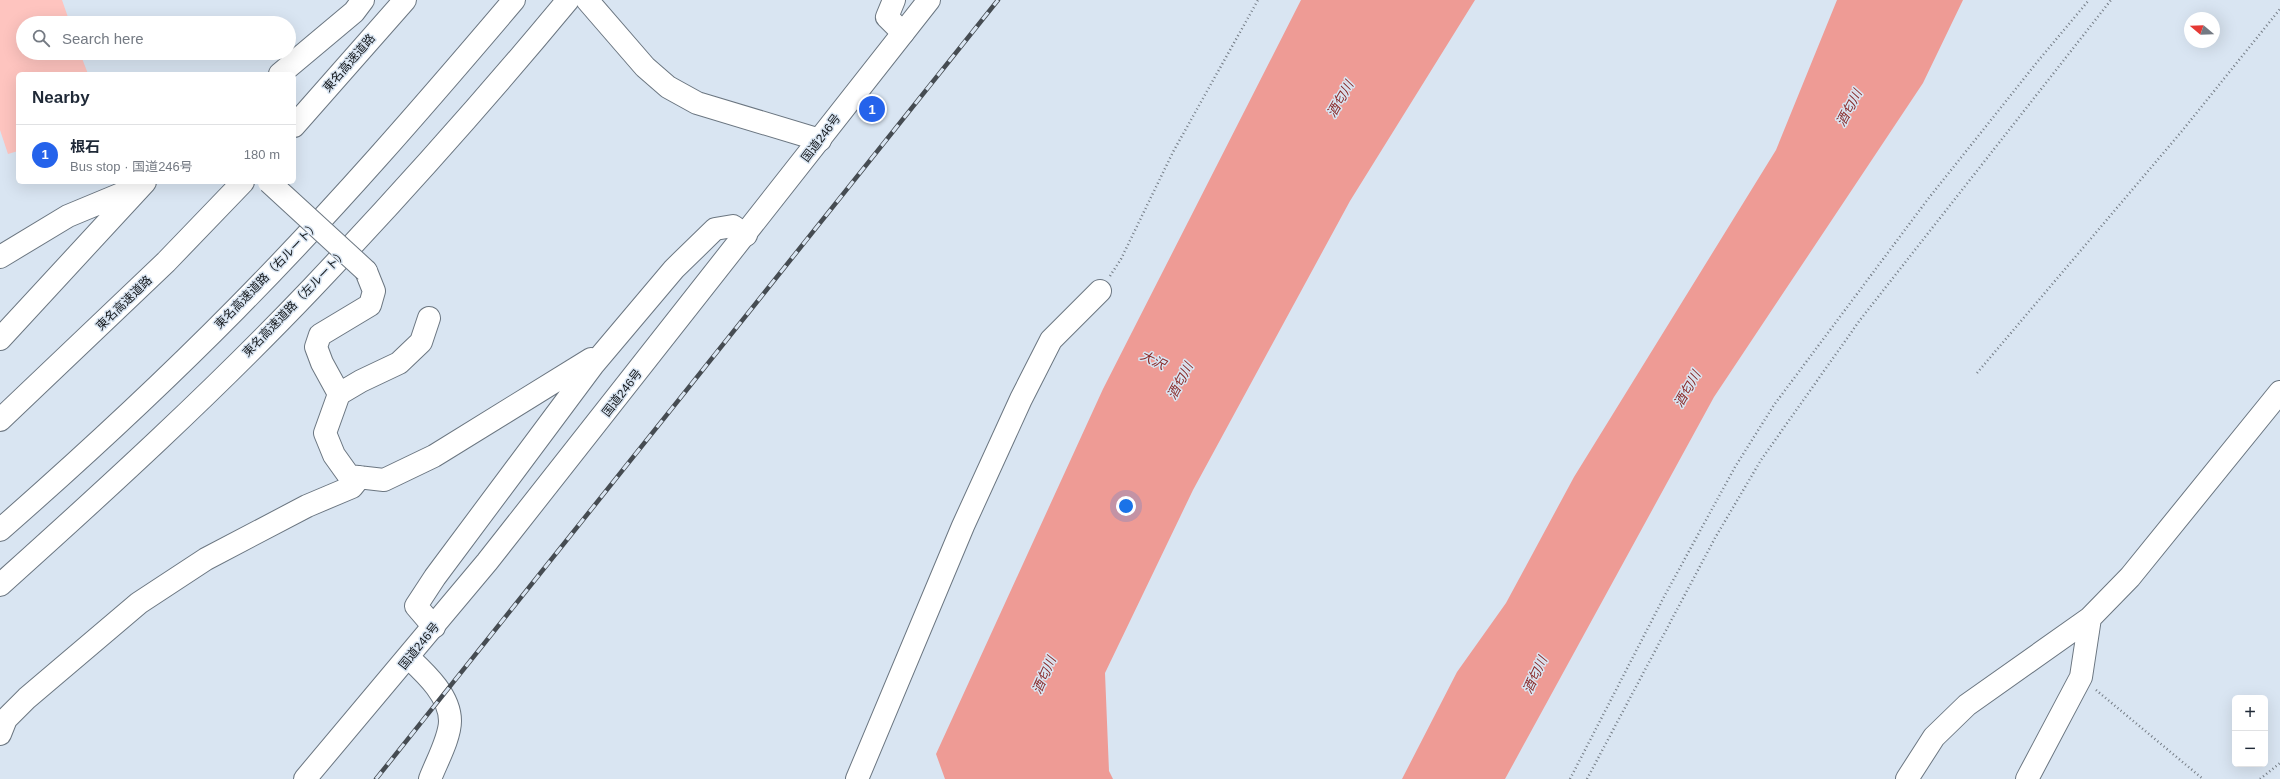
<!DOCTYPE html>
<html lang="en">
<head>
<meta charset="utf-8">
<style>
  :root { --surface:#fff; --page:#f6f6f7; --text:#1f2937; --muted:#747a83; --line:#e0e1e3; --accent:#2563eb }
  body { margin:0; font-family:Helvetica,"Noto Sans JP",sans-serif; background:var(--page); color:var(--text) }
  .controls { position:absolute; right:12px; bottom:12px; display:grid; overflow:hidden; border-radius:6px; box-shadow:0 4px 16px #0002 }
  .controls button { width:36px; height:36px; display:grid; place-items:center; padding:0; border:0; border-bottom:1px solid var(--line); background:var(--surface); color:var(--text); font:20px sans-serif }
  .compass { position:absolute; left:2184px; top:12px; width:36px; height:36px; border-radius:50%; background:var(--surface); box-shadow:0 4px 16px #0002; rotate:289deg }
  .you { position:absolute; left:1126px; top:506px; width:14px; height:14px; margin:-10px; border:3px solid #fff; border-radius:50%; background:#1a73e8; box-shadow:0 0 0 6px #1a73e833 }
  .badge { display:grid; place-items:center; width:26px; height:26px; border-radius:50%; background:var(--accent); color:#fff; font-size:13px; font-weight:700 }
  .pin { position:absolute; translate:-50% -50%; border:2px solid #fff; box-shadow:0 1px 4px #0006 }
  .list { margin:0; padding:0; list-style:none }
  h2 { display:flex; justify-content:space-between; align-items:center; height:52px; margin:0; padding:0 16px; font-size:17px }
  h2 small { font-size:13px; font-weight:400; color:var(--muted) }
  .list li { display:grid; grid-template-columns:26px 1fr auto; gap:12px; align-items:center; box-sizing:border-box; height:60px; padding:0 16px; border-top:1px solid var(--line) }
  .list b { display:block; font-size:15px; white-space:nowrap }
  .list p { margin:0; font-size:13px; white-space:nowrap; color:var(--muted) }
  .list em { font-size:13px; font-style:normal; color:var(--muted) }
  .icon { flex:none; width:22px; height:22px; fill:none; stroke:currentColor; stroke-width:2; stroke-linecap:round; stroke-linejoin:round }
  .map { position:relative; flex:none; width:2280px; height:779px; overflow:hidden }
  .search { position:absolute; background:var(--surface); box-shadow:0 4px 16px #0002; left:16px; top:16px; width:280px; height:44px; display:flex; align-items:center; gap:10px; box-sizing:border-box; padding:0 14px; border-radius:22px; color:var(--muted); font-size:15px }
  .panel { position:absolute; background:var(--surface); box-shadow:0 4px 16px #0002; left:16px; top:72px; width:280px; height:112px; border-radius:6px }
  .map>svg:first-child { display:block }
  .green { fill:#fec4bf }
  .water { fill:#ee9b95 }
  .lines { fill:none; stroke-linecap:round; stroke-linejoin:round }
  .minor-casing { stroke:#6b7681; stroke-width:24 }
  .highway-casing { stroke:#6b7681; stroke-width:24 }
  .path { stroke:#737b84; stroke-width:2.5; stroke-dasharray:1 3; stroke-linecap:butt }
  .minor { stroke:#fff; stroke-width:22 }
  .highway { stroke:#fff; stroke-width:22 }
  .rail-casing { stroke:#464c52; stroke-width:4.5 }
  .rail { stroke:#d9e5f2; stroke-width:3; stroke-dasharray:9; stroke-linecap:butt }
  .minor-bridge-casing { stroke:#6b7681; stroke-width:24; stroke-linecap:butt }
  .minor-bridge { stroke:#fff; stroke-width:22 }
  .labels { text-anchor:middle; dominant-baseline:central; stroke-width:3; stroke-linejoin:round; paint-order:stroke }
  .street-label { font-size:12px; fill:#13171b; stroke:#d9e5f2 }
  .water-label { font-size:13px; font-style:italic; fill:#8a2b2a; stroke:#d9e5f2 }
</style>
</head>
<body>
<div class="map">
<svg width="2280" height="779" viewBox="0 0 2280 779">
  <rect width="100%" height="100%" fill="#d9e5f2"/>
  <path class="green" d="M 0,0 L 62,0 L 70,23 L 23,23 L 23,53 L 80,53 L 88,74 L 18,74 L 18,151 L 8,154 L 0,130 Z"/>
  <path class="water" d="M 1301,0 L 1475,0 L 1350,201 L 1193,490 L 1105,673 L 1109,771 L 1113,779 L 945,779 L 936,754 L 1103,389 Z
    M 1837,0 L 1963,0 L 1923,83 L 1714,397 L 1505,779 L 1402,779 L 1457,672 L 1506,603 L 1574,477 L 1776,150 Z"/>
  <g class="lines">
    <g class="minor-casing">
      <path id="minor" d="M 587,0 L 645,67 L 668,87 L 697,103 L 820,140
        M 894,0 L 887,17 L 903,33
        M 280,74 L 354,12 L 363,0
        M 0,257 L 68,216 L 133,189
        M 429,318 L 421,342 L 399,363 L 361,381 L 339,394 L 325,433 L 334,455 L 349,476 L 384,480 L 434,456 L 591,359
        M 0,339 L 145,182
        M 339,394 L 322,363 L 316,347 L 320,335 L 370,305 L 374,291 L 366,271
        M 434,627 L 416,606 L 435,577 L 593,365 L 674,269 L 715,229 L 733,226 L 746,235
        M 409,658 C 426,674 450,696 450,721 C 450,738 436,763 430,779
        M 0,734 L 6,719 L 27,698 L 139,603 L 206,559 L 307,506 L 352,487 L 360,477
        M 857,779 L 963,526 L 1021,399 L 1051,340 L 1100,291
        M 1907,779 L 1934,737 L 1967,705 L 2090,618 L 2130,577 L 2280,392
        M 2027,779 L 2081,677 L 2090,618"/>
    </g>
    <g class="highway-casing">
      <path id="highway" d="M 294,126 L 405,0
        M 0,420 L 166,262 L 243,182
        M 0,530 C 81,459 160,386 236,309 C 333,211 424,106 514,0
        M 0,585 C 107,489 213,392 312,288 C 400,195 486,99 568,0
        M 305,779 L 487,562 L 929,0"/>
    </g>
    <path class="path" d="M 1110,276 L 1121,259 L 1173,152 L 1258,0
      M 1977,373 L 2182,131 L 2280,9
      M 2096,690 L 2203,779
      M 1570,779 L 1665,595 L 1735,467 L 1774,405 L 1928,199 L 2038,61 L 2089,0
      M 1587,779 L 1715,538 L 1761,460 L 1860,320 L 2111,0
      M 2260,779 L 2280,763"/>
    <use href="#minor" class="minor"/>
    <use href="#highway" class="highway"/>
    <g class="rail-casing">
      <path id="rail" d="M 376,779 L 998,0"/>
    </g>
    <use href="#rail" class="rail"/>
    <g class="minor-bridge-casing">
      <path id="minor-bridge" d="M 269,182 L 366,271"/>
    </g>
    <use href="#minor-bridge" class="minor-bridge"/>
  </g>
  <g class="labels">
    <g class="street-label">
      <text transform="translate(349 63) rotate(-49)">東名高速道路</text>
      <text transform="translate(821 138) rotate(-53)">国道246号</text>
      <text transform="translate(267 275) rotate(-46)">東名高速道路（右ルート）</text>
      <text transform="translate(124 303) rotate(-44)">東名高速道路</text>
      <text transform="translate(295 303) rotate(-46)">東名高速道路（左ルート）</text>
      <text transform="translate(622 393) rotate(-52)">国道246号</text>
      <text transform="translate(419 646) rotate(-51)">国道246号</text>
    </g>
    <g class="water-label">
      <text transform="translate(1340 99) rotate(-60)">酒匂川</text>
      <text transform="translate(1849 108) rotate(-62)">酒匂川</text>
      <text transform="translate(1153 360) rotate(26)">大沢</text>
      <text transform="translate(1180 381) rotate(-62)">酒匂川</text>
      <text transform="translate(1687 389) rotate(-60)">酒匂川</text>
      <text transform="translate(1044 675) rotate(-66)">酒匂川</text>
      <text transform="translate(1535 675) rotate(-65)">酒匂川</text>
    </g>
  </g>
</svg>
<div class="controls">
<button>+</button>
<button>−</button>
</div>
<svg class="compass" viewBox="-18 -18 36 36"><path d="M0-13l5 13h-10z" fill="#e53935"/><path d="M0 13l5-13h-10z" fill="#747a83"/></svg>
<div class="you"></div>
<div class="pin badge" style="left:872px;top:109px">1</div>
<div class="search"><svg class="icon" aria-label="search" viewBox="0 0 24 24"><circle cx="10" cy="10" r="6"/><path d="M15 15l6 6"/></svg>Search here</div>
<section class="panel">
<h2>Nearby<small></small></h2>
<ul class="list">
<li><span class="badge">1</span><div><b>根石</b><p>Bus stop · 国道246号</p></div><em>180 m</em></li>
</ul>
</section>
</div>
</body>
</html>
